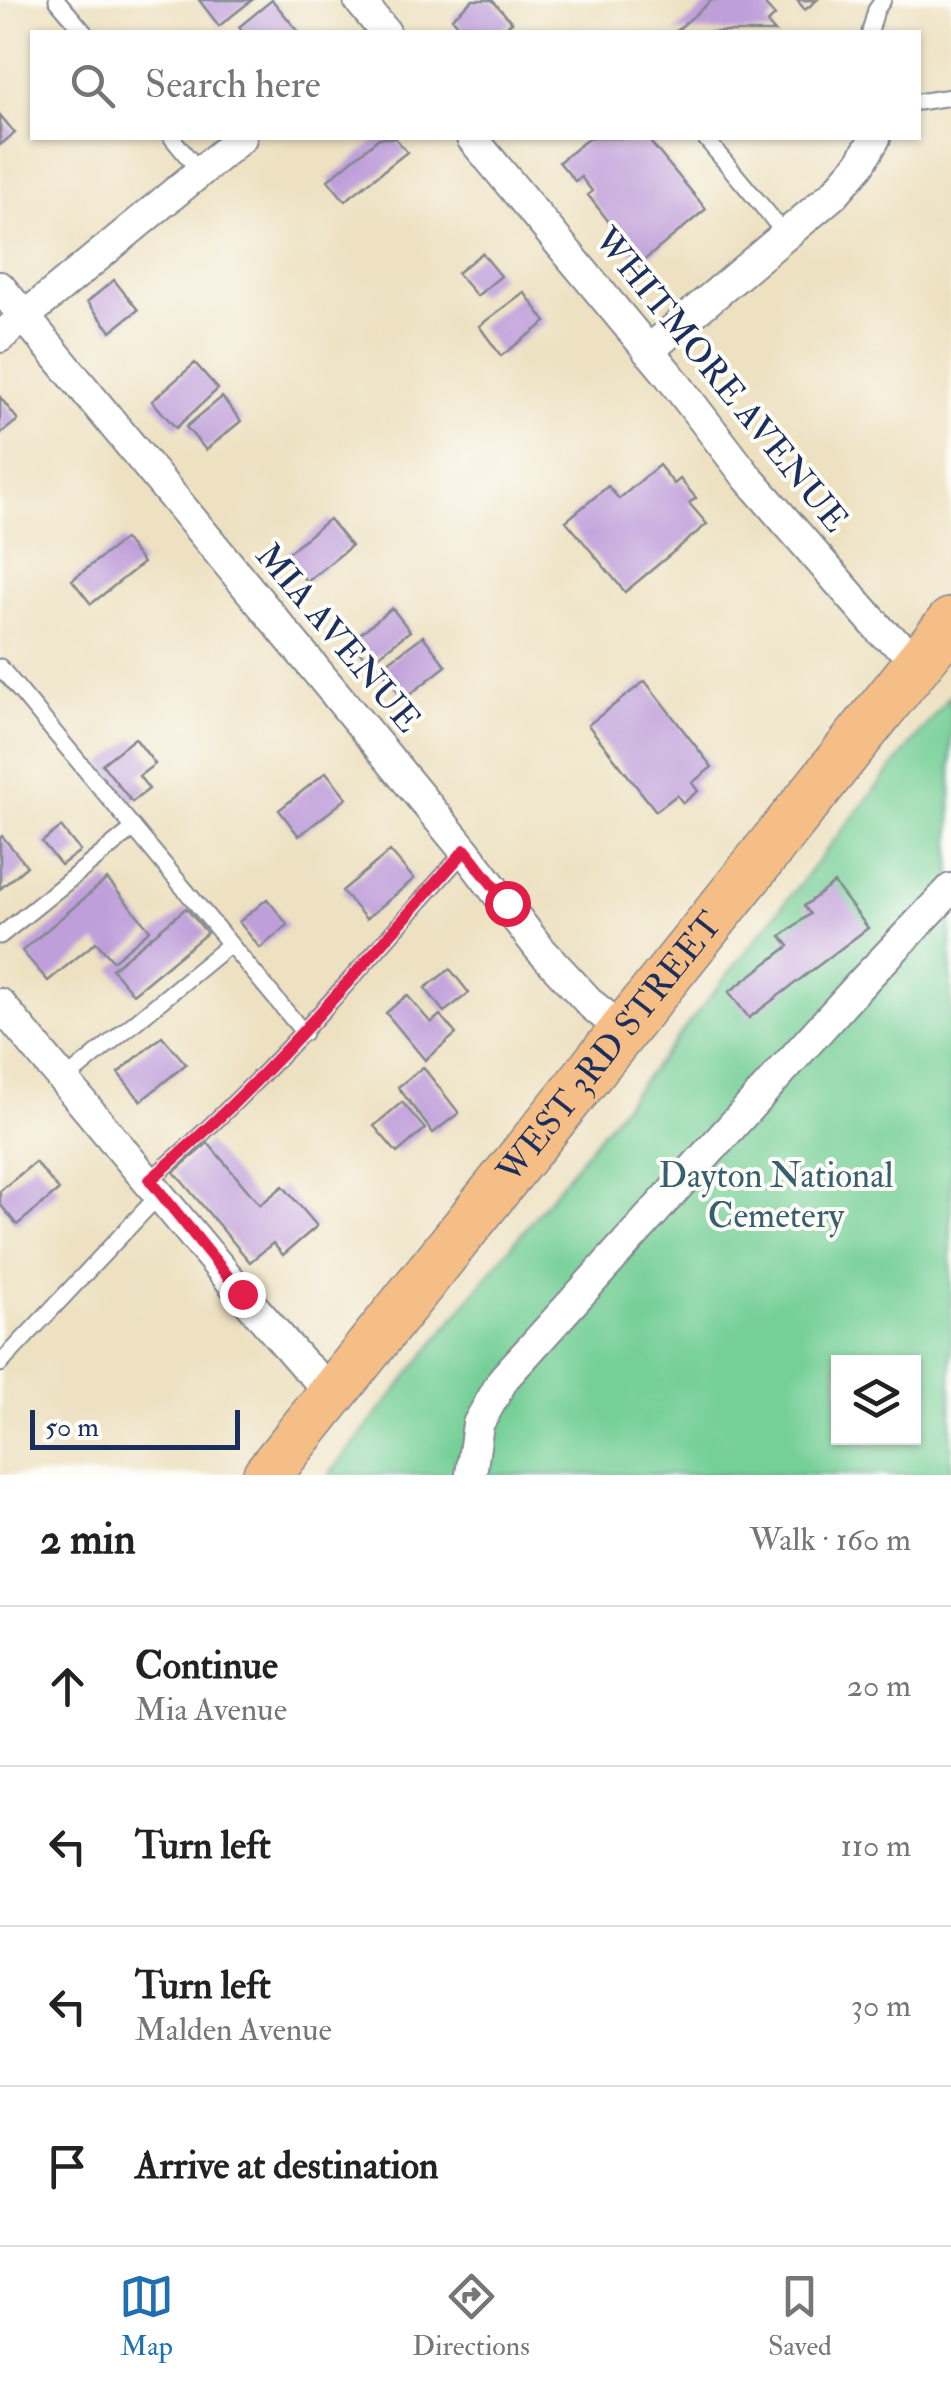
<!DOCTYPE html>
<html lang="en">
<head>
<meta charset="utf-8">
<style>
  :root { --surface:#fff; --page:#f6f6f6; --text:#222; --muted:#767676; --line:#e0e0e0; --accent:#1f6fb2 }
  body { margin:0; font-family:"IM FELL Double Pica",serif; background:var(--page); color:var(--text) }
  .controls { position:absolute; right:30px; bottom:30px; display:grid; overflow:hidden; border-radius:0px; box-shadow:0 2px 8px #0004 }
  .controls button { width:90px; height:90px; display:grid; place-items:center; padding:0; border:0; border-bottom:2px solid var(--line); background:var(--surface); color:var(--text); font:50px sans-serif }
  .scale { position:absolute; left:30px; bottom:25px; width:210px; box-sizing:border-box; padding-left:10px; border:5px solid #1b2f5e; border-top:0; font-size:28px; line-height:35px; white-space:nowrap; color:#1b2f5e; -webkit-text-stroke:8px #fdfcf7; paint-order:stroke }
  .stop { position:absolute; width:30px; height:30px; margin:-22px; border:8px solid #e11d48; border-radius:50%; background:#fff }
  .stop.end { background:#e11d48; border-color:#fff; box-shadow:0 2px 10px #0008 }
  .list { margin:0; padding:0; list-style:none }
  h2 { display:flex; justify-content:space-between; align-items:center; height:130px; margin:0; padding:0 40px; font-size:42px }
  h2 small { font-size:32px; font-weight:400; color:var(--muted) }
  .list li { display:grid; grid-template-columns:65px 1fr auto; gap:30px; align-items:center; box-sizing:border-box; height:160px; padding:0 40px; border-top:2px solid var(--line) }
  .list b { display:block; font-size:38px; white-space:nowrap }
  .list p { margin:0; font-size:32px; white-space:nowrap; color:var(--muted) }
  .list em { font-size:32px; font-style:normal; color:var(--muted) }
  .icon { flex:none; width:55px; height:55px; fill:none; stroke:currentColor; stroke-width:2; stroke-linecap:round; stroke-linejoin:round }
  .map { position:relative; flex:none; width:951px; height:1475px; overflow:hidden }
  .search { position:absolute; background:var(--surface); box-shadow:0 2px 8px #0004; left:30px; right:30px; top:30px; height:110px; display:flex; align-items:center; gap:25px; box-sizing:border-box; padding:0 35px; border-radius:0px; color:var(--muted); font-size:38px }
  .sheet { height:770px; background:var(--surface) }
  nav { display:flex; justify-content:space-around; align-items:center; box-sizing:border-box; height:140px; border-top:2px solid var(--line); background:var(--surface); font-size:28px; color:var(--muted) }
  nav a { display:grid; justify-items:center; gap:5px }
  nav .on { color:var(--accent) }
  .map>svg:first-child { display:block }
  .green { fill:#75cf96; stroke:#487f7a; stroke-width:2.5; fill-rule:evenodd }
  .building { fill:#bf9fda }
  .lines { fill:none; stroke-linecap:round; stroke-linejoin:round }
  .service-casing { stroke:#848890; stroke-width:19 }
  .minor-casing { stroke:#848890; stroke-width:34 }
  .primary-casing { stroke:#848890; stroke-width:51 }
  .service { stroke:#fff; stroke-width:15 }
  .minor { stroke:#fff; stroke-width:30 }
  .primary { stroke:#f5be86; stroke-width:48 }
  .route { stroke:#e11d48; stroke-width:12 }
  .labels { text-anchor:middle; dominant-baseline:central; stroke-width:8; stroke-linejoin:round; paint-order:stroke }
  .street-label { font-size:35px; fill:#1b2f5e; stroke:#fdfcf7 }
  .park-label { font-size:35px; fill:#365f6f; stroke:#fdfcf7 }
</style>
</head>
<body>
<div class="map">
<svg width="951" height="1475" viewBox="0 0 951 1475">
  <rect width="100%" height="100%" fill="#fdfcf7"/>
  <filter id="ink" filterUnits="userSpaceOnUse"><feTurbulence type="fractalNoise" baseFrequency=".01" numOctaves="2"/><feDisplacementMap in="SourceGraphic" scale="20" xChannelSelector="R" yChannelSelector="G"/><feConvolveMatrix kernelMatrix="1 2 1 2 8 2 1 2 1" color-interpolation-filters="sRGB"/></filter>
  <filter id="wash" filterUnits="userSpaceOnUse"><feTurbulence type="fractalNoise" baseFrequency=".0048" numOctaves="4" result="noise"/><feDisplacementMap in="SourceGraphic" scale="40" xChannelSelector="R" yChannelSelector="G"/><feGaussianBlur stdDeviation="2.25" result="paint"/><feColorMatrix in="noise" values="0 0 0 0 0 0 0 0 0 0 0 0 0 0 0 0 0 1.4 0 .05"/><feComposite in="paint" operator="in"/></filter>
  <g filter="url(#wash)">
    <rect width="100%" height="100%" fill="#ede1c1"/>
    <path class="green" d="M 951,694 L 951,1475 L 329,1475 ZM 838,1362 L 914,1362 L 914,1438 L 838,1438 Z"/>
    <g id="blocks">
      <path class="building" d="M 199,0 L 252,0 L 219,26 Z
        M 272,0 L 299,32 L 243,32 L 239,27 Z
        M 473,0 L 492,0 L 512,22 L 499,32 L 464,32 L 452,18 Z
        M 712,0 L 761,0 L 775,16 L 767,23 L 775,32 L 675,32 Z
        M 797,0 L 817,0 L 805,10 Z
        M 0,115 L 15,133 L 0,145 Z
        M 379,138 L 395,138 L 407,152 L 345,201 L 328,180 Z
        M 589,138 L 647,138 L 706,209 L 641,263 L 588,195 L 592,191 L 581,177 L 575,181 L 559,162 Z
        M 482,253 L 501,276 L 477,296 L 457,273 Z
        M 114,280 L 138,310 L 111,331 L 87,302 Z
        M 524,292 L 546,322 L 501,356 L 479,326 Z
        M 195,363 L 218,389 L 176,428 L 152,401 Z
        M 0,397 L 18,420 L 0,434 Z
        M 222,397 L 241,421 L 206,450 L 186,427 Z
        M 659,465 L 674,484 L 680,479 L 696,498 L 689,503 L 707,524 L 625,592 L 566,521 L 608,486 L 619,499 Z
        M 329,519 L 351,546 L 307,582 L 285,555 Z
        M 124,539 L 143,563 L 91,604 L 72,580 Z
        M 392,608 L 410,631 L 369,663 L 351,641 Z
        M 423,636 L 446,666 L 404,699 L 380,668 Z
        M 645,681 L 712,767 L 692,783 L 698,791 L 683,803 L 677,795 L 656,811 L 588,725 Z
        M 135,738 L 155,764 L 139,776 L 149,789 L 132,802 L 102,764 Z
        M 326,772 L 347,798 L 299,836 L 279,810 Z
        M 61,827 L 80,851 L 61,865 L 42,842 Z
        M 2,836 L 27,866 L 0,889 L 0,838 Z
        M 390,851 L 414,879 L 366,919 L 342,891 Z
        M 107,879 L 150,930 L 113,961 L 96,942 L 48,981 L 22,951 Z
        M 834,883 L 868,928 L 749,1018 L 729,992 L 789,946 L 781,936 L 810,914 L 804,906 Z
        M 267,899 L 288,925 L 260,948 L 239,922 Z
        M 186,908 L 207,933 L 133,994 L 112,969 Z
        M 450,969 L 469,993 L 444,1012 L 425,988 Z
        M 407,995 L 431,1023 L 440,1015 L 456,1034 L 425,1060 L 386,1013 Z
        M 162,1036 L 186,1064 L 141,1101 L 118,1073 Z
        M 423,1067 L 459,1113 L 433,1133 L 398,1087 Z
        M 402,1102 L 425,1129 L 397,1153 L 374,1126 Z
        M 208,1143 L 260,1205 L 283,1186 L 317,1226 L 283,1255 L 273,1243 L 250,1262 L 174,1172 Z
        M 35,1162 L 59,1190 L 17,1225 L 0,1204 L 0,1191 Z"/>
    </g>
  </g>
  <g filter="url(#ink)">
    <use href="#blocks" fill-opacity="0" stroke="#848890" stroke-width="2.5"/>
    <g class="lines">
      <g class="service-casing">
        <path id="service" d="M 57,0 L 84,32
          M 870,32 L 876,10 L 883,0
          M 918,102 L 951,97
          M 172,138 L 200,172
          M 705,138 L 787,236
          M 0,667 L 304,1033
          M 0,936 L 134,828
          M 65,1080 L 230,944
          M 150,1180 C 267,1081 363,964 465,851
          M 0,1364 L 161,1193"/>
      </g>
      <g class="minor-casing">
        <path id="minor" d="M 359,0 L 385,32
          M 472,138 L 669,375 L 748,478 L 883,633 L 921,660
          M 0,287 L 465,851 L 539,948 L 592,1005 L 624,1031
          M 0,337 L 241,138
          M 648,351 L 834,194 L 860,164 L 875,138
          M 0,1004 L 242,1294 L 303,1364 L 334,1393
          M 471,1475 L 478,1424 L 504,1378 L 866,978 L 951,889"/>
      </g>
      <g class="primary-casing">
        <g id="primary">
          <path id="s1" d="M 267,1475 L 951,622"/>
        </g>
      </g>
      <use href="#service" class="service"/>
      <use href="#minor" class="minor"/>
      <use href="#primary" class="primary"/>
    </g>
  </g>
  <g class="lines" filter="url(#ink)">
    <path class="route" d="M 242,1294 L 150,1180 C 267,1081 363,964 465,850 L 507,903"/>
  </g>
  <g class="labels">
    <g class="street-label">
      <text transform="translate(721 380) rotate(51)">WHITMORE AVENUE</text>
      <text transform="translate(338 638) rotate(50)">MIA AVENUE</text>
      <text stroke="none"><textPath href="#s1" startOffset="548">WEST 3RD STREET</textPath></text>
    </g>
    <g class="park-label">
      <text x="776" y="1176">Dayton National<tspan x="776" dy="40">Cemetery</tspan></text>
    </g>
  </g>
</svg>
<div class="controls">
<button><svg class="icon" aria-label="layers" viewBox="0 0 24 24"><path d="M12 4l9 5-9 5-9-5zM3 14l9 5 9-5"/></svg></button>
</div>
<div class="scale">50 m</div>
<div class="stop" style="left:507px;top:903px"></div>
<div class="stop end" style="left:242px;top:1294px"></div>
<div class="search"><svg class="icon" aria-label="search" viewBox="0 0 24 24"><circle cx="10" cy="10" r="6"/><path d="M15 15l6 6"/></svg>Search here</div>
</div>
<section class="sheet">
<h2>2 min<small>Walk · 160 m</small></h2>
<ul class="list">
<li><svg class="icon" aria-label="ahead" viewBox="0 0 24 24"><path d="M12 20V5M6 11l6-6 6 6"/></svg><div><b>Continue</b><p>Mia Avenue</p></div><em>20 m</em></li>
<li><svg class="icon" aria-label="left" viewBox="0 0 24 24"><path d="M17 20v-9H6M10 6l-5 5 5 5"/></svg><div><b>Turn left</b></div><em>110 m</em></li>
<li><svg class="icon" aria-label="left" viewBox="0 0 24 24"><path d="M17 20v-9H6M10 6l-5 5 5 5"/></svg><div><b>Turn left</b><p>Malden Avenue</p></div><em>30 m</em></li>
<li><svg class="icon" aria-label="arrive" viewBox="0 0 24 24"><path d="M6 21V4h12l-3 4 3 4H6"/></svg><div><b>Arrive at destination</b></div></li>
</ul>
</section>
<nav>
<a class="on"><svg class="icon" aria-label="map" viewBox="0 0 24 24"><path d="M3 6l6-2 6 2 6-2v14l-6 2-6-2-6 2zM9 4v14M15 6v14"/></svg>Map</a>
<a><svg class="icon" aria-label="directions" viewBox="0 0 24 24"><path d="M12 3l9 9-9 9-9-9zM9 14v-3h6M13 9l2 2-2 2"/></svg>Directions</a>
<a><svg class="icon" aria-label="saved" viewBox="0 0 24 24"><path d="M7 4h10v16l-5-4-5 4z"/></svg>Saved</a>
</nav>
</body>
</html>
